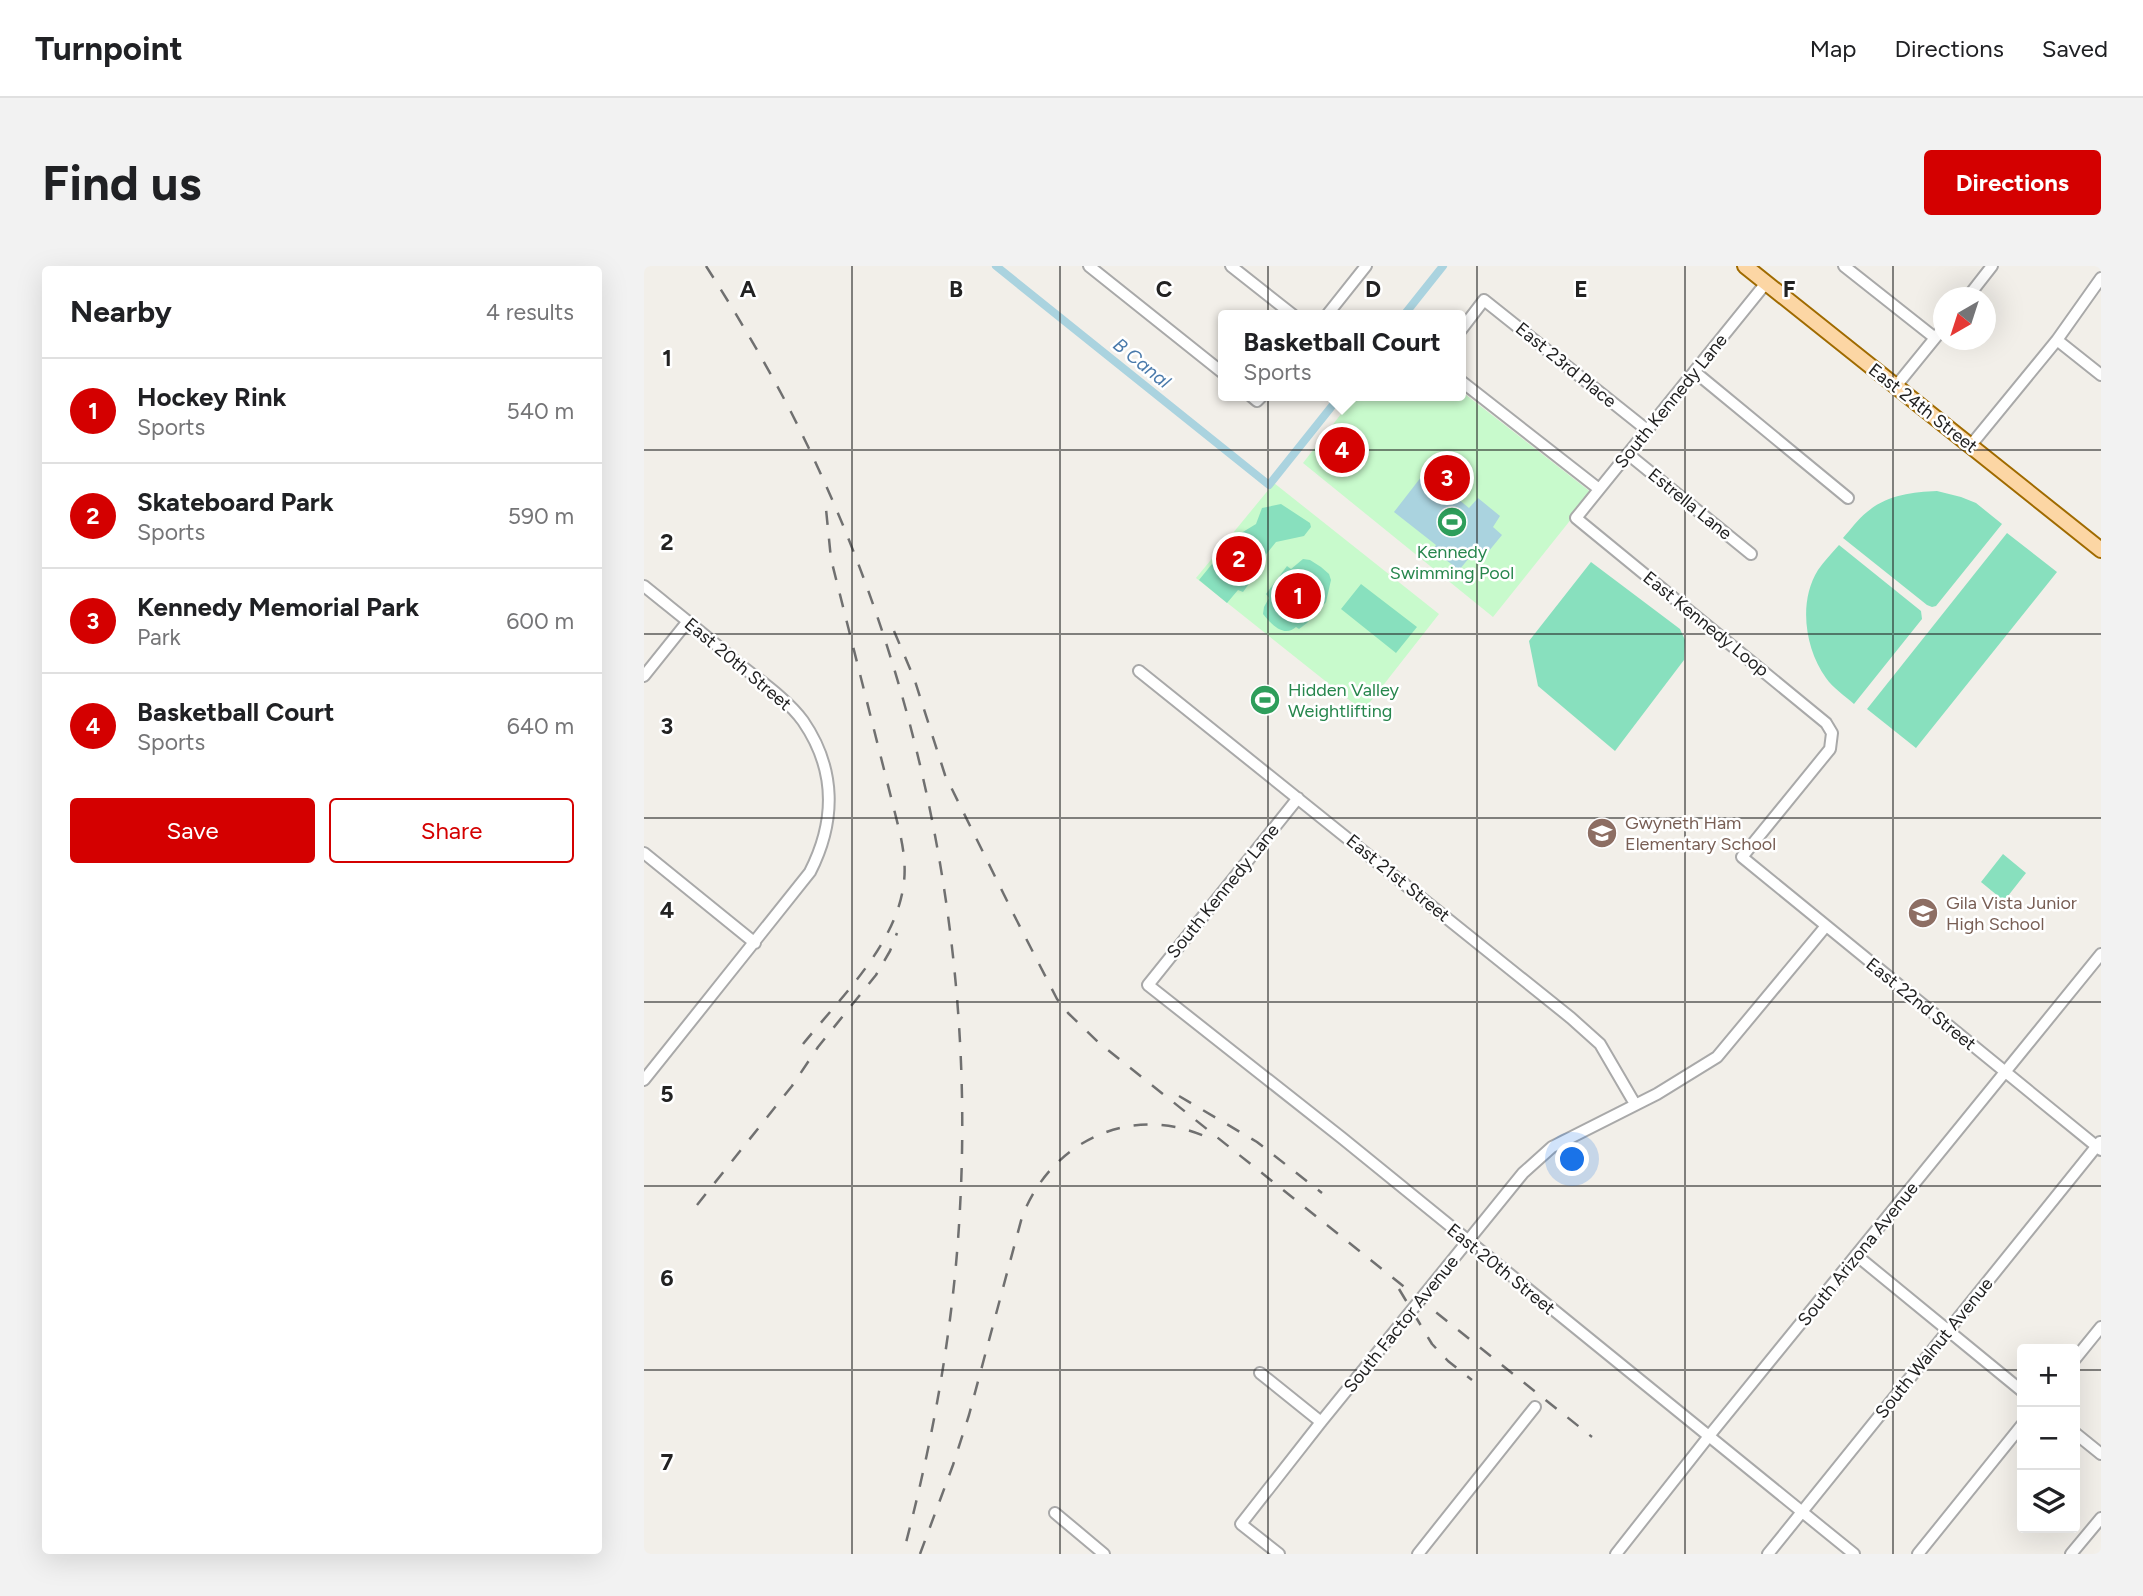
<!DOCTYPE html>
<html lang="en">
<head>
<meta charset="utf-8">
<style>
  :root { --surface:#fff; --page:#f2f2f2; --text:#202124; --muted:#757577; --line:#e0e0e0; --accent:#d40000 }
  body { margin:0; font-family:Figtree,sans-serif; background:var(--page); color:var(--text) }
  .controls { position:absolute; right:21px; bottom:21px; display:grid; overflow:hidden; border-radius:7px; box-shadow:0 7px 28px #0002 }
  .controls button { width:63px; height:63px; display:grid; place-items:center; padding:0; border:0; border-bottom:2px solid var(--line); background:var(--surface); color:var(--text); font:35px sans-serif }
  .compass { position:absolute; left:1289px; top:21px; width:63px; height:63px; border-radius:50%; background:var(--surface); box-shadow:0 7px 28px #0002; rotate:219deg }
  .you { position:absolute; left:929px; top:894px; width:24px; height:24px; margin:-18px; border:5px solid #fff; border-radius:50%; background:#1a73e8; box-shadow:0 0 0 10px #1a73e833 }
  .badge { display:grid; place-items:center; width:46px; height:46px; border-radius:50%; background:var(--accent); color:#fff; font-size:23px; font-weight:700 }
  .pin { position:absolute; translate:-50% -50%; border:4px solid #fff; box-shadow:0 2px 7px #0006 }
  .popup { position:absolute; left:574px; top:44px; width:248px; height:91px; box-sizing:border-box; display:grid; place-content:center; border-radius:7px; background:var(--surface); filter:drop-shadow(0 2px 5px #0005); font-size:23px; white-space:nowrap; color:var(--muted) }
  .popup b { font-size:26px; color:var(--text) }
  .popup::after { content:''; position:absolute; left:50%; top:100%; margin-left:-14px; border:14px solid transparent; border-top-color:var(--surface) }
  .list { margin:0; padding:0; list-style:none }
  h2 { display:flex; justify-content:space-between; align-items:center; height:91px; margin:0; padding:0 28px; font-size:30px }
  h2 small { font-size:23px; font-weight:400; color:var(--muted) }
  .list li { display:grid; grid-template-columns:46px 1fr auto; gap:21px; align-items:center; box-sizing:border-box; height:105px; padding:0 28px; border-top:2px solid var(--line) }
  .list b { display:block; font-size:26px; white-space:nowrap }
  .list p { margin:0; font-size:23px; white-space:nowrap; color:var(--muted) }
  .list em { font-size:23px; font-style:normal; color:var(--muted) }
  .actions { display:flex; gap:14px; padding:21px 28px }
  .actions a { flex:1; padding:16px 0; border:2px solid var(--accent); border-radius:7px; text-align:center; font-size:24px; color:var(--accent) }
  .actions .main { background:var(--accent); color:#fff }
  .icon { flex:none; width:38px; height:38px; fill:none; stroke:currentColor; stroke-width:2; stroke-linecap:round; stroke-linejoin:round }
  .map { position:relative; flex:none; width:1457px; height:1288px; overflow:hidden; border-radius:7px }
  header { display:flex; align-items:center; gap:42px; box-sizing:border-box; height:98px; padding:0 35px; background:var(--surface); border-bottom:2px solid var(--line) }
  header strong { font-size:33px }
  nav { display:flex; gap:38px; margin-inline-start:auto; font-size:24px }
  .intro { display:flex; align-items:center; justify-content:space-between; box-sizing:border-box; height:168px; padding:0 42px }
  h1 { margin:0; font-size:49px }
  .button { padding:18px 32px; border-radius:7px; background:var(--accent); color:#fff; font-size:24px; font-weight:700 }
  main { display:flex; gap:42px; padding:0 42px }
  aside { flex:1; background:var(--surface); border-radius:7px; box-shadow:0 7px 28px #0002 }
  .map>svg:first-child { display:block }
  .park { fill:#c8facc }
  .pitch { fill:#88e0be }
  .water { fill:#aad3df }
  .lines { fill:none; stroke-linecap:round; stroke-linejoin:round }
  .canal { stroke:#aad3df; stroke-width:8 }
  .minor-casing { stroke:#a9a9a9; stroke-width:14 }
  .major-casing { stroke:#a06b00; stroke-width:18 }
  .minor { stroke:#fff; stroke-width:10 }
  .major { stroke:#fcd6a4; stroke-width:14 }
  .rail { stroke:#707070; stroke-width:2.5; stroke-dasharray:14 14; stroke-linecap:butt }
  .grid { fill:none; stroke:#222; stroke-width:2; stroke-opacity:0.55 }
  .labels { text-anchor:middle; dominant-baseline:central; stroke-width:5; stroke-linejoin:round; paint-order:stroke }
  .street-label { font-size:18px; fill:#222; stroke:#fff }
  .leisure-label { font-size:18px; fill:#27864d; stroke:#fff }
  .education-label { font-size:18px; fill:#785e54; stroke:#fff; text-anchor:start }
  .water-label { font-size:19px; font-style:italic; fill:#4a7aab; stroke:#fff }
  .grid-label { font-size:23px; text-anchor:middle; font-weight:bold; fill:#222; stroke:#fff; stroke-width:5; stroke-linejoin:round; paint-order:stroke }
</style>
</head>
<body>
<header>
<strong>Turnpoint</strong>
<nav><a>Map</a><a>Directions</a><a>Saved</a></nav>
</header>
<div class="intro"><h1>Find us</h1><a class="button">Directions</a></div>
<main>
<aside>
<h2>Nearby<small>4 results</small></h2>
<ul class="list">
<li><span class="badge">1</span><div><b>Hockey Rink</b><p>Sports</p></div><em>540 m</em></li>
<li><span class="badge">2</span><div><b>Skateboard Park</b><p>Sports</p></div><em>590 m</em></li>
<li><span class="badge">3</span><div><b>Kennedy Memorial Park</b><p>Park</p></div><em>600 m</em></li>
<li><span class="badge">4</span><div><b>Basketball Court</b><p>Sports</p></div><em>640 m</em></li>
</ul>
<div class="actions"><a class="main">Save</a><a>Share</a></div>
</aside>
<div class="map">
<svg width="1457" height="1288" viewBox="0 0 1457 1288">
  <rect width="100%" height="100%" fill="#f2efe9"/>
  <path class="park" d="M 817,125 L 948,227 L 849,351 L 659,197 L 711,130 L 817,130 Z
    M 630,217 L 795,348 L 719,445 L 552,312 Z"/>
  <path class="pitch" d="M 699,164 L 717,178 L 696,204 L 678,190 Z
    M 1293,225 L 1317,231 L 1332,237 L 1358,258 L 1292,340 L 1288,341 L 1283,339 L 1199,272 C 1207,263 1214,253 1223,246 C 1243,229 1268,226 1293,225 Z
    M 637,238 L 666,257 L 667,261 L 660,270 L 632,276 L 604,311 L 607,315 L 599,326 L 594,324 L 583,337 L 555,314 L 589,272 L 612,258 L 618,242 Z
    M 1363,267 L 1413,306 L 1272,482 L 1223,443 Z
    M 1195,279 L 1277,345 L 1278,353 L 1210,438 C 1201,430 1189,422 1182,412 C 1161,383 1154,336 1174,304 C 1180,295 1188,287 1195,279 Z
    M 659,293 L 666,294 L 677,301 L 685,308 L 687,314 L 682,336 L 663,357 L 655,363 L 652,361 C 640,372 627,358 619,348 L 620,341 L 625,332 L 622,328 L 643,300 L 647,303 Z
    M 947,296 L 1036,363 L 1041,374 L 1040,394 L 971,485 L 894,420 L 885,375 Z
    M 717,318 L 773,361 L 752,387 L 697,343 Z
    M 1359,588 L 1382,607 L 1360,635 L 1337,616 Z"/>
  <path class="water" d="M 781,206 L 825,242 L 834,232 L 856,250 L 849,261 L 858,269 L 835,297 L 826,291 L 815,304 L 789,284 L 792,279 L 750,246 Z"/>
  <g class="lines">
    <path class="canal" d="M 352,0 L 625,219 L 696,130
      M 760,49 L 799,0"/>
    <g class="minor-casing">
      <path id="minor" d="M 445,0 L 579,107
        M 587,0 L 649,49
        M 1200,0 L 1291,72
        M 1122,17 L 932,252 L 1182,457 L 1188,467 L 1186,483 L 1098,591 L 1457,884
        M 1323,32 L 1348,0
        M 683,49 L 722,0
        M 817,64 L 840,34 L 1003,164
        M 1413,74 L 1457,109
        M 1051,106 L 1204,232
        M 817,115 L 955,223
        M 1252,120 L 1300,61
        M 607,130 L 613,135 L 618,130
        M 1327,179 L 1413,74 L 1457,12
        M 984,188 L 1107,288
        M 0,320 C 32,346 64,371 95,398 C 115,414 144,434 159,455 C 192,503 192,555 166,606 L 0,814
        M 495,405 L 927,752 L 956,778 L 991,838
        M 0,410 L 44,355
        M 654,532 L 504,719 L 698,872 L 1210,1288
        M 0,587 L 111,677
        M 1212,989 L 1378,1125
        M 1431,1093 L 1457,1061
        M 616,1107 L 677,1156
        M 1431,1167 L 1457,1188
        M 411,1247 L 460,1288
        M 635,1288 L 597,1258 L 677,1156 L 879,907 L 908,881 L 1013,828 L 1073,791 L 1182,660
        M 774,1288 L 891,1141
        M 972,1288 L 1065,1170 L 1457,688
        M 1124,1288 L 1456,876
        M 1274,1288 L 1378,1159
        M 1427,1288 L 1457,1252"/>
    </g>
    <g class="major-casing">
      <path id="major" d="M 1101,0 L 1457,284"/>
    </g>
    <use href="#minor" class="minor"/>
    <use href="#major" class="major"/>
    <path class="rail" d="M 62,0 C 92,47 121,96 147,146 C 271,390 331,668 316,942 C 310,1060 289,1175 259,1288
      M 250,365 L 270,412 L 301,509 L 370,649 L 413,733 L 424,747 L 454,776 L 948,1171
      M 159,778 C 197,731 253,678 260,616 C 262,598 259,580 255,563 L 187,293 L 181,233
      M 535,830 L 613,876 L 678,927
      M 53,939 L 148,820 L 174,781 L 232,709 L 246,685 L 253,667
      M 755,1023 L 788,1078 L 804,1095 L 828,1114
      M 276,1288 L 309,1199 L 325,1149 L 378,951 C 408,873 490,836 567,873"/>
  </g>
  <path class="grid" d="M 208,0 L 208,1288M 416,0 L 416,1288M 624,0 L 624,1288M 833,0 L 833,1288M 1041,0 L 1041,1288M 1249,0 L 1249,1288M 0,184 L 1457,184M 0,368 L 1457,368M 0,552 L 1457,552M 0,736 L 1457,736M 0,920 L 1457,920M 0,1104 L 1378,1104M 1431,1104 L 1457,1104"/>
  <defs>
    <g id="stadium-disc" transform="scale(1.575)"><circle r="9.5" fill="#2e9e5b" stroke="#fff"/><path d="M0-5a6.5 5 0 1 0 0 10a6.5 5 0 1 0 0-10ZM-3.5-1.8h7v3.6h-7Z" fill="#fff"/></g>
    <g id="school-disc" transform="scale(1.575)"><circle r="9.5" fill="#8d6e63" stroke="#fff"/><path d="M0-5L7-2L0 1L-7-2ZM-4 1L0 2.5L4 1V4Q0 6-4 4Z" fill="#fff"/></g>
  </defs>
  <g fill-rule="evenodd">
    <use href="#stadium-disc" x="808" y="256"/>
    <use href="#stadium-disc" x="621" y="434"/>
    <use href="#school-disc" x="958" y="567"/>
    <use href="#school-disc" x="1279" y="647"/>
  </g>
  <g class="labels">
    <g class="street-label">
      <text transform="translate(922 99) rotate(39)">East 23rd Place</text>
      <text transform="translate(1027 135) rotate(-51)">South Kennedy Lane</text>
      <text transform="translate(1279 142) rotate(38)">East 24th Street</text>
      <text transform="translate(1046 238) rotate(39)">Estrella Lane</text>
      <text transform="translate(1062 358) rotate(39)">East Kennedy Loop</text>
      <text transform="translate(94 398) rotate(40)">East 20th Street</text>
      <text transform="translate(754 612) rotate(39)">East 21st Street</text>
      <text transform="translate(579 625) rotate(-51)">South Kennedy Lane</text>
      <text transform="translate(1277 738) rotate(39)">East 22nd Street</text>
      <text transform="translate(1214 988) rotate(-51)">South Arizona Avenue</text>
      <text transform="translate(857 1003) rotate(39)">East 20th Street</text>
      <text transform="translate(757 1058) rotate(-51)">South Factor Avenue</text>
      <text transform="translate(1290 1082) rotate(-51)">South Walnut Avenue</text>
    </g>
    <g class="leisure-label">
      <text x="808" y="286">Kennedy<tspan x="808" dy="21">Swimming Pool</tspan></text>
      <text x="644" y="424" text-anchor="start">Hidden Valley<tspan x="644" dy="21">Weightlifting</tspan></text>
    </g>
    <g class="education-label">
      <text x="981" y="557">Gwyneth Ham<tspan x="981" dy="21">Elementary School</tspan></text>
      <text x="1302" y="637">Gila Vista Junior<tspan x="1302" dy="21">High School</tspan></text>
    </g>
    <g class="water-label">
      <text transform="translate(498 97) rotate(39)">B Canal</text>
    </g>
  </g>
  <g class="grid-label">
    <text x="104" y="31">A</text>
    <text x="312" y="31">B</text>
    <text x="520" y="31">C</text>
    <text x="729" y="31">D</text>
    <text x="937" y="31">E</text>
    <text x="1145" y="31">F</text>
    <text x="23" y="100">1</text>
    <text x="23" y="284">2</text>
    <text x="23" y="468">3</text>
    <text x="23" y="652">4</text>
    <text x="23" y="836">5</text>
    <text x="23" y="1020">6</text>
    <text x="23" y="1204">7</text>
  </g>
</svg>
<div class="controls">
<button>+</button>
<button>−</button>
<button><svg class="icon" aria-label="layers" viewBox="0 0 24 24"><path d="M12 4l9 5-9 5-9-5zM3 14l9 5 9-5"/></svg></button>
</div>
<svg class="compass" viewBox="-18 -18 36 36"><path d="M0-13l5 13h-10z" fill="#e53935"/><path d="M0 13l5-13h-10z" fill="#757577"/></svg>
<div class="you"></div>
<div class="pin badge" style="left:654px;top:330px">1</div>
<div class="pin badge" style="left:595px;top:293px">2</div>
<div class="pin badge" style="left:803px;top:212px">3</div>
<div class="pin badge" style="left:698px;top:184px">4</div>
<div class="popup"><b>Basketball Court</b>Sports</div>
</div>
</main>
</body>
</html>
